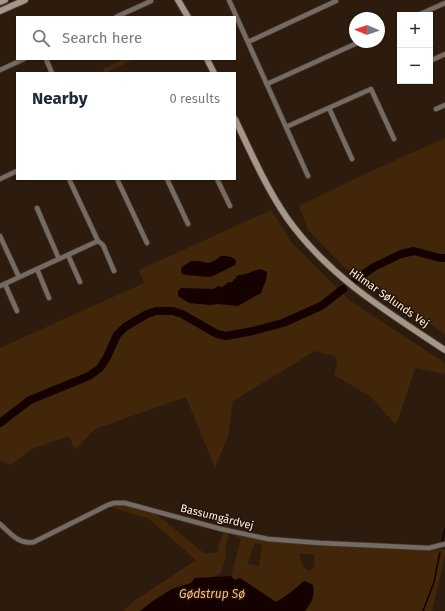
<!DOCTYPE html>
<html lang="en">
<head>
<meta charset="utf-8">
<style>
  :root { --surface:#fff; --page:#f6f6f7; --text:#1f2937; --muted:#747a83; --line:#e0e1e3 }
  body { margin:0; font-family:"Fira Sans",sans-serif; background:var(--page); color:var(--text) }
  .controls { position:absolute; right:12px; top:12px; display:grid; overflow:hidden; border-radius:0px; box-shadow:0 1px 3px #0004 }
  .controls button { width:36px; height:36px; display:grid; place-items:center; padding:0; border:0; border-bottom:1px solid var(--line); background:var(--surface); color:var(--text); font:20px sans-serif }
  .compass { position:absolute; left:349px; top:12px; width:36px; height:36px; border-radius:50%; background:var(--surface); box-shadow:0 1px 3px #0004; rotate:272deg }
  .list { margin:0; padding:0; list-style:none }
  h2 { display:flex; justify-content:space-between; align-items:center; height:52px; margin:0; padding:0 16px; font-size:17px }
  h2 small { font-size:13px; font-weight:400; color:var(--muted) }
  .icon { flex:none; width:22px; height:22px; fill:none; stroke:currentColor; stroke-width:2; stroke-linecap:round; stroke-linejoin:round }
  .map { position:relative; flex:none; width:445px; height:611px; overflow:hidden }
  .search { position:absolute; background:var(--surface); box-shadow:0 1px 3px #0004; left:16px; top:16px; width:220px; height:44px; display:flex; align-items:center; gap:10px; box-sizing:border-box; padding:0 14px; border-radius:0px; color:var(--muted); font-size:15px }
  .panel { position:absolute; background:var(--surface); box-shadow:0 1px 3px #0004; left:16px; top:72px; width:220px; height:108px; border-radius:0px }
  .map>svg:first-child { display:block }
  .green { fill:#422609; fill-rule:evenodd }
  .water { fill:#150100 }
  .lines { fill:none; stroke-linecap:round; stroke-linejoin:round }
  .stream { stroke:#150100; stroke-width:1.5 }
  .river { stroke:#150100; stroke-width:8 }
  .street-casing { stroke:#463627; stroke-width:6 }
  .secondary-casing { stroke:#463627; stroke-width:8 }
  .street { stroke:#746b64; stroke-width:4.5 }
  .secondary { stroke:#a5968a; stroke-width:6 }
  .labels { text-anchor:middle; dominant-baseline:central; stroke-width:3; stroke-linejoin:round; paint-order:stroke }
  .street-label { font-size:11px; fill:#fdf1e8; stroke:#231305 }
  .water-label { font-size:12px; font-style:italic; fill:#fdbd85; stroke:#231305 }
</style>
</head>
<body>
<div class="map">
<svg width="445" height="611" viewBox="0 0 445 611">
  <rect width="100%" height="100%" fill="#2d1c0d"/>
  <path class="green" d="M 124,59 L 135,59 L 105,73 L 103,69 Z
    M 445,138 L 445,334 L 361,279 L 343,266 L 308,230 L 299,206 L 369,172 Z
    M 271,210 L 293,244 L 349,300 L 445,363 L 445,374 L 415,368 L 396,425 L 371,397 L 334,375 L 337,364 L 335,356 L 315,351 L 233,401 L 228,436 L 215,468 L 186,397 L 95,429 L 75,450 L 69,436 L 32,449 L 10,465 L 0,460 L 0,348 L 144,283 L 139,270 Z
    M 122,504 L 155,513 L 205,554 L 218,552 L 218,548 L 224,531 L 229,532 L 225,550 L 226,558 L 221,572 L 218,575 L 214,575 L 213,577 L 195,578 L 191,583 L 172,589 L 153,601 L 140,611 L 123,611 L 134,601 L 196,560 L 149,519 L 110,507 Z
    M 236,533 L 263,540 L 432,551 L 442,549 L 445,550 L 445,556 L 432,611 L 305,611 C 313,601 314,597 313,585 L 304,581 C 295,589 286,596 276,602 L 240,578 L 235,580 L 231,576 L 241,539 L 235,537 ZM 255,543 L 262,545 L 259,566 L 247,564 ZM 299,554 L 314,554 L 315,565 L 310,571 L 303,567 Z"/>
  <path class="water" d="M 221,256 C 227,256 233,256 236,261 L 235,265 L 215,275 L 210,277 L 186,275 L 182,274 L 181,270 L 182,267 L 191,261 L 198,261 L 208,263 L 214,261 Z
    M 260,269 L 267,272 L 266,280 L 261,293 L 238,306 L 218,304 L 211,305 L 189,303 L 178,296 L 178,291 L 181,288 L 214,289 L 218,286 C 225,290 224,281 232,282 L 238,275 C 246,275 252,271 260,269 Z
    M 231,576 L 235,580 L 240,578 L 276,602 C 286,597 295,589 304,581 L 313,585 C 314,597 313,601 305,611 L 140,611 L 153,601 L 172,589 L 191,583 L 195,578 Z"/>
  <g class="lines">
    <path class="stream" d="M 442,542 L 445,529
      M 423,611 L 434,582 L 440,552"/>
    <path class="river" d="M 355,280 L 374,267 L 401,254 L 414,251 L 440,258 L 445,258
      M 0,423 L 30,400 L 89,376 L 100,368 L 107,357 L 117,335 L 125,327 L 147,314 L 156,311 L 173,311 L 182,314 L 217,334 L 226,336 L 253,331 L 283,323 L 321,306 L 343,289"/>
    <g class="street-casing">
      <path id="street" d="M 229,0 L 308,176
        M 418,15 L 445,3
        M 116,17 L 151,1
        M 248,42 L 336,1
        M 46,59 L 52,73
        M 430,61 L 445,54
        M 0,70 L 24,59
        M 267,84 L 355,44
        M 329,108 L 352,159
        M 436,109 L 445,105
        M 286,127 L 371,89 L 394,139
        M 0,179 L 17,171
        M 117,179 L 147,243
        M 167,179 L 188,224
        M 217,179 L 230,206
        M 37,208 L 59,259
        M 0,236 L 19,277
        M 98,241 L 103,245 L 114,271
        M 68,255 L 80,282
        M 37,269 L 49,298
        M 5,284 L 17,311
        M 0,286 L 98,241 L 69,179
        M 0,524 C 10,533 19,545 34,542 L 108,505 L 114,503 L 125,503 L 221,529 L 268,539 L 320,543 L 429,548 L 445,544"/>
    </g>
    <g class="secondary-casing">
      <path id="secondary" d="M 178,0 L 188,17
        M 0,2 L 5,0
        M 0,11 L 25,0
        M 207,59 L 214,73
        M 235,119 C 251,153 266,187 287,218 C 329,277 386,311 445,350"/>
    </g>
    <use href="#street" class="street"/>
    <use href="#secondary" class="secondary"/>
  </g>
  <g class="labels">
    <g class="street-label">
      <text transform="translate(389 298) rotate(35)">Hilmar Sølunds Vej</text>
      <text transform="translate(217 517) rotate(14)">Bassumgårdvej</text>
    </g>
    <g class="water-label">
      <text x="212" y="594">Gødstrup Sø</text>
    </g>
  </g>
</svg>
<div class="controls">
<button>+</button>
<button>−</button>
</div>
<svg class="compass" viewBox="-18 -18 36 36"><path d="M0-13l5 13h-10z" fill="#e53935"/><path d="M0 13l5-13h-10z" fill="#747a83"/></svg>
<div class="search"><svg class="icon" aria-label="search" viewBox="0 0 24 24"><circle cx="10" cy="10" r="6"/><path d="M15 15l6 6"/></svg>Search here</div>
<section class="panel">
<h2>Nearby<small>0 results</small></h2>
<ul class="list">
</ul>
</section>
</div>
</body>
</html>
